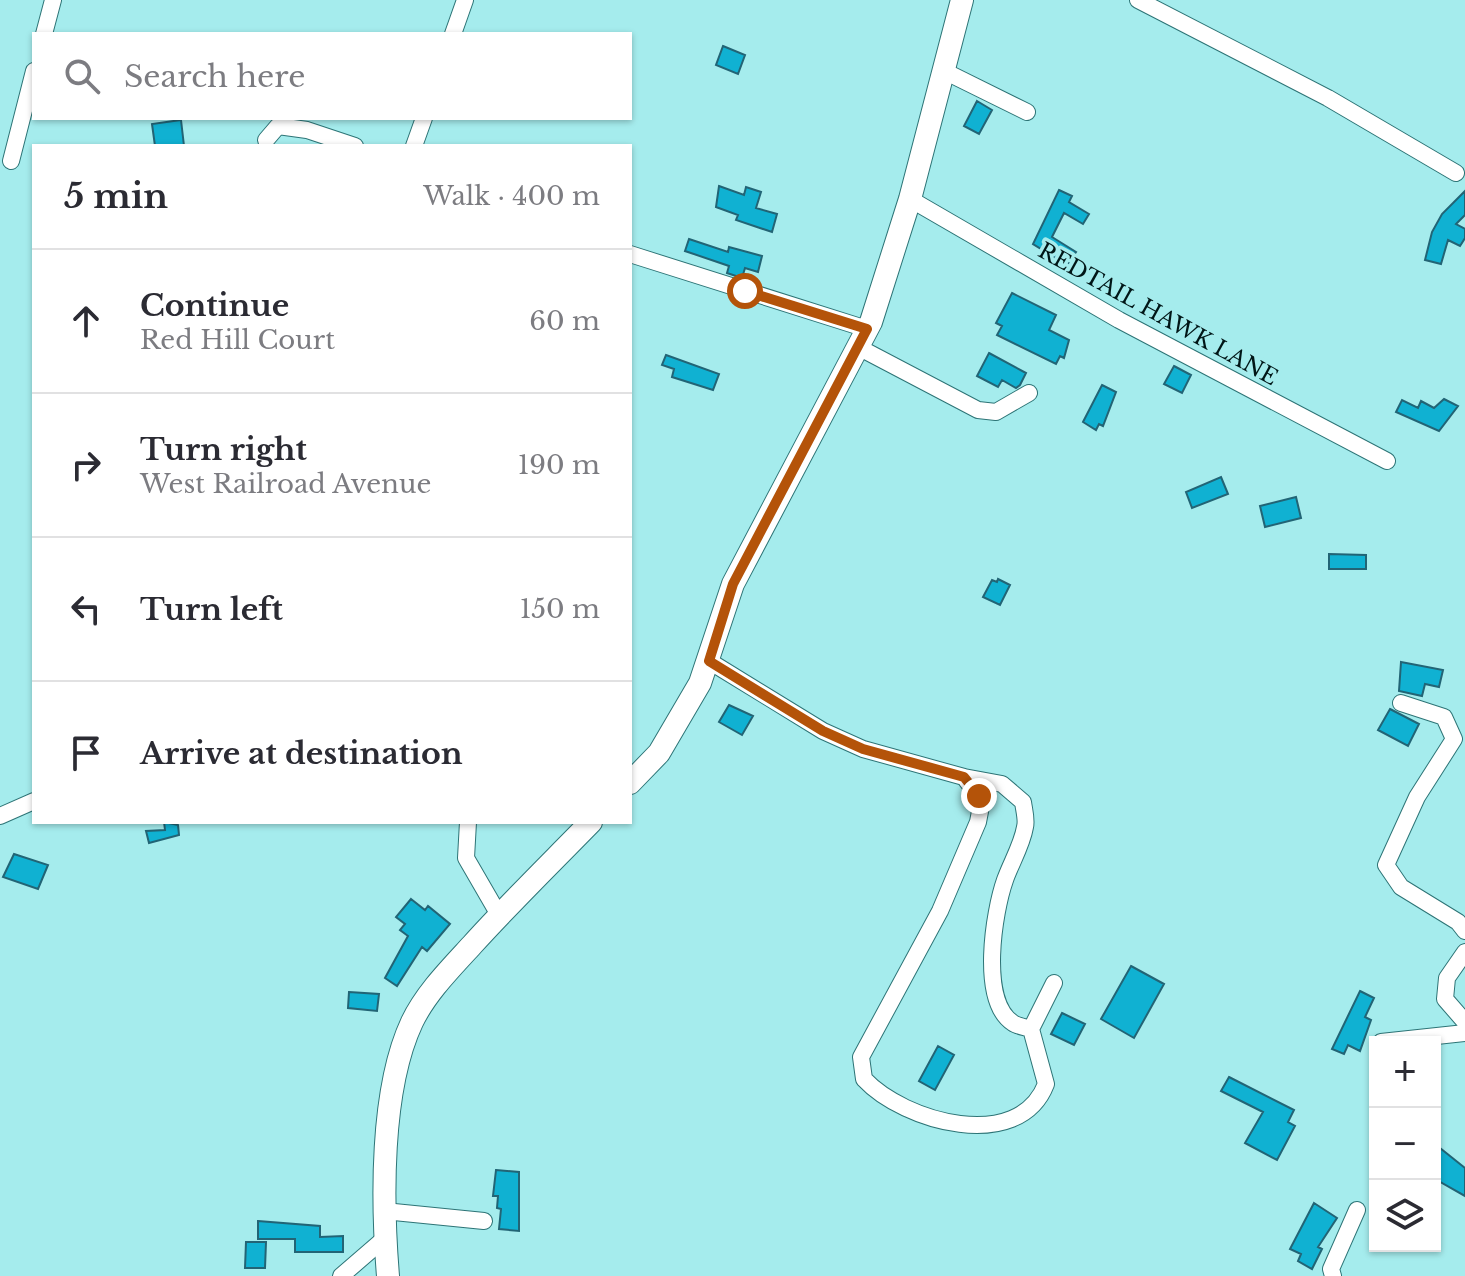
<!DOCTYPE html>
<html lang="en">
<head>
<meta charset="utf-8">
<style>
  :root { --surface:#fff; --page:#f2f2f3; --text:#2b2b33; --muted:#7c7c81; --line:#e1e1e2 }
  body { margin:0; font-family:"Libre Baskerville",serif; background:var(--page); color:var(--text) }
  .controls { position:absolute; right:24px; bottom:24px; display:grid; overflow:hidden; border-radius:0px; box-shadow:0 2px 6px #0004 }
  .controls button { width:72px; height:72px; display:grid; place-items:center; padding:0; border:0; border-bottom:2px solid var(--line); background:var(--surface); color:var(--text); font:40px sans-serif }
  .stop { position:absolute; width:24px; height:24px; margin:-18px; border:6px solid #b45309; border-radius:50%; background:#fff }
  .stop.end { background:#b45309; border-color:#fff; box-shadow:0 2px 8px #0008 }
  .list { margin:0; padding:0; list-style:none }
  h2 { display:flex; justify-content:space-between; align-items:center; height:104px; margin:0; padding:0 32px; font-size:34px }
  h2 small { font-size:26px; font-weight:400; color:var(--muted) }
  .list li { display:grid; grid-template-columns:52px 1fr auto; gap:24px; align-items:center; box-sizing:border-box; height:144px; padding:0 32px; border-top:2px solid var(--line) }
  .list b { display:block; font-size:30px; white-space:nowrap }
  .list p { margin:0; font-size:26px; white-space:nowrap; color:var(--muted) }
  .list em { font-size:26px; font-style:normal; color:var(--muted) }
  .icon { flex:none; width:44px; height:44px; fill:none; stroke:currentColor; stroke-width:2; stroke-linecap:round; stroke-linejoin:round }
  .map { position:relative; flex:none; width:1465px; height:1276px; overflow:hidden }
  .search { position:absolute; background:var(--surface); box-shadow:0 2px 6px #0004; left:32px; top:32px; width:600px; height:88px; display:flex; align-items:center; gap:20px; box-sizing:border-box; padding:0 28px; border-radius:0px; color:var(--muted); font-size:30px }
  .panel { position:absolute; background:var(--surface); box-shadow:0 2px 6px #0004; left:32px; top:144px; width:600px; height:680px; border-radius:0px }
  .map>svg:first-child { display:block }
  .building { fill:#10b1d2; stroke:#226475; stroke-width:2 }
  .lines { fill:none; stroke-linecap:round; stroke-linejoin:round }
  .minor-casing { stroke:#2d7476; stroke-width:18 }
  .major-casing { stroke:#2d7476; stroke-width:24 }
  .minor { stroke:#fff; stroke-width:16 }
  .major { stroke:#fff; stroke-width:22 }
  .route { stroke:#b45309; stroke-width:10 }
  .labels { text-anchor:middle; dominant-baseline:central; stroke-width:7; stroke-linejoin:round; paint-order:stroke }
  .street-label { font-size:22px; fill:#001617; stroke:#a5eced }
</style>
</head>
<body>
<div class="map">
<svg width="1465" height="1276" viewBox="0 0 1465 1276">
  <rect width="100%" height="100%" fill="#a5eced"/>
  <path class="building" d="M 723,46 L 745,55 L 738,74 L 716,65 Z
    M 977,101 L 992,110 L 979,134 L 964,126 Z
    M 181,120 L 184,146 L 155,146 L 152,124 Z
    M 719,186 L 744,195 L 746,187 L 761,192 L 756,208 L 777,214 L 772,232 L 736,220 L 738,215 L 716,207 Z
    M 1059,190 L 1072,196 L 1069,202 L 1089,214 L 1083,224 L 1064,213 L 1052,237 L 1076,252 L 1067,265 L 1033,244 Z
    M 1465,191 L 1465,215 L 1456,224 L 1465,229 L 1465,238 L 1460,246 L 1448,240 L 1441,264 L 1425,260 L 1432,232 L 1442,214 Z
    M 689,239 L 728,252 L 729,247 L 762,256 L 758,272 L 745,268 L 742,278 L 727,273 L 729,266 L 685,251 Z
    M 1012,293 L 1056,315 L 1049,330 L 1069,340 L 1064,358 L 1060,356 L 1056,364 L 997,335 L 1002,326 L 996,323 Z
    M 989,353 L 1026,373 L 1020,385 L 1016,388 L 1002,380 L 998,387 L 977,376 Z
    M 666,355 L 719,374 L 713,390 L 672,377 L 674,369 L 662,365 Z
    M 1174,366 L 1191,375 L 1182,393 L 1164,384 Z
    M 1102,385 L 1116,392 L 1103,426 L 1099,424 L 1096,430 L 1083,422 Z
    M 1444,399 L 1458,406 L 1439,431 L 1396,412 L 1402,400 L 1418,408 L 1421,401 L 1434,408 Z
    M 1221,477 L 1228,494 L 1192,508 L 1186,492 Z
    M 1296,497 L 1301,518 L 1265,527 L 1260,506 Z
    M 1329,554 L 1366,555 L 1366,569 L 1329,569 Z
    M 998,579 L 1010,585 L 1000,605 L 983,597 L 992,580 L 997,582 Z
    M 1401,662 L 1443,670 L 1439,687 L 1425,684 L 1422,696 L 1399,691 Z
    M 729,705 L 753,716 L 742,735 L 719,722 Z
    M 1390,709 L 1419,724 L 1408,746 L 1378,730 Z
    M 164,822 L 178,825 L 179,835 L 149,843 L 146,831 L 165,830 Z
    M 14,854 L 48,865 L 38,889 L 3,877 Z
    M 411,899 L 425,910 L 428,906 L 450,924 L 427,951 L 422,947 L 397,986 L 385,978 L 408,936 L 400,930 L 405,924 L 396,917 Z
    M 1131,966 L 1164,984 L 1134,1038 L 1101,1019 Z
    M 1360,991 L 1374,998 L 1365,1017 L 1371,1020 L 1360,1051 L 1348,1045 L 1344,1054 L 1332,1049 Z
    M 349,992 L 379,994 L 377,1011 L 348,1008 Z
    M 1062,1013 L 1085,1024 L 1074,1045 L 1051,1034 Z
    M 938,1046 L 954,1055 L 935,1090 L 919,1081 Z
    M 1229,1077 L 1294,1110 L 1288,1122 L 1295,1126 L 1277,1160 L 1245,1143 L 1263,1112 L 1221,1091 Z
    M 1440,1148 L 1465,1168 L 1465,1196 L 1435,1179 L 1435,1157 Z
    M 496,1170 L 519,1172 L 519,1231 L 499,1229 L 501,1209 L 497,1208 L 498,1196 L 493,1196 Z
    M 1314,1203 L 1337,1218 L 1318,1247 L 1322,1249 L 1312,1269 L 1298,1261 L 1301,1254 L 1290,1249 Z
    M 258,1221 L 320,1226 L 320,1237 L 343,1236 L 343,1252 L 295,1252 L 295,1239 L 258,1239 Z
    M 246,1242 L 266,1242 L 265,1268 L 245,1268 Z"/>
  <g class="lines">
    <g class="minor-casing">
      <path id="minor" d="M 1138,0 L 1328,98 L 1456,173
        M 44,34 L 53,0
        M 453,34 L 465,0
        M 944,71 L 1027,112
        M 266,140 L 278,126 L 307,130 L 355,146
        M 414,146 L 424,118
        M 11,161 L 34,71
        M 910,199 L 1119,320 L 1387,461
        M 630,254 L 867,329
        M 858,347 L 978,410 L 996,412 L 1029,393
        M 709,661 L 823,731 L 863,749 L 964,777 L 982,801 L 978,822 L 940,911 L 861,1057 L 864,1079 C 904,1122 1019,1154 1046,1084 L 1031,1029
        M 1401,703 L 1444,717 L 1454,739 L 1417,797 L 1386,865 L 1401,887 L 1458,922 L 1465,931
        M 964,777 L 1002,784 L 1023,802 C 1024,810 1027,820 1025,827 C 1022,845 1011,863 1005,880 C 994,911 979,1001 1013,1023 C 1017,1026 1025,1027 1031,1029 L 1054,983
        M 0,816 L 34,801
        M 468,822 L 466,858 L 499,915
        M 1465,952 L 1447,978 L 1445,999 L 1465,1022
        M 1381,1042 L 1465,1033
        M 384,1211 L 484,1221
        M 341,1276 L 385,1238
        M 1333,1276 L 1331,1269 L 1357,1210"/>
    </g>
    <g class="major-casing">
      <path id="major" d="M 630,783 L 659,753 L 700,683 L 733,584 L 871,322 L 910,199 L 962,0
        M 388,1276 C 382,1203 380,1090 412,1022 C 426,993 450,969 472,945 C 510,903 551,863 591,822"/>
    </g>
    <use href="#minor" class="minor"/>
    <use href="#major" class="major"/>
  </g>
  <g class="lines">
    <path class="route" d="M 745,291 L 867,329 L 733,584 L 709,661 L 823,731 L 863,749 L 964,777 L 979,796"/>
  </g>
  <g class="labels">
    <g class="street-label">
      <text transform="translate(1158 314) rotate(29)">REDTAIL HAWK LANE</text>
    </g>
  </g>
</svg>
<div class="controls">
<button>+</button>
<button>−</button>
<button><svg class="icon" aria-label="layers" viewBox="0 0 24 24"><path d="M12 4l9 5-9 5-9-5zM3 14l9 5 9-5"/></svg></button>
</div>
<div class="stop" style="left:745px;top:291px"></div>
<div class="stop end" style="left:979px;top:796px"></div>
<div class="search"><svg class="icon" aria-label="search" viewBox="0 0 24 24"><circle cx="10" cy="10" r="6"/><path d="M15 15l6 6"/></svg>Search here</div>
<section class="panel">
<h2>5 min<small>Walk · 400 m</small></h2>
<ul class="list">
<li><svg class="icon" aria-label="ahead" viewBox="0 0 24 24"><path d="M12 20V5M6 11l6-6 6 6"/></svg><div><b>Continue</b><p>Red Hill Court</p></div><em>60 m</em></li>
<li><svg class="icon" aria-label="right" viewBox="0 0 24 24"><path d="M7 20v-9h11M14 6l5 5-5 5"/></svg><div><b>Turn right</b><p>West Railroad Avenue</p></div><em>190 m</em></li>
<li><svg class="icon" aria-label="left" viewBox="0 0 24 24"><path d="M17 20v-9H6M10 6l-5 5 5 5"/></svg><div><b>Turn left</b></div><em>150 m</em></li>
<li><svg class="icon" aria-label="arrive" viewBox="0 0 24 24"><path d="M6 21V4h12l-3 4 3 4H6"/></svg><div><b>Arrive at destination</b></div></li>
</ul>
</section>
</div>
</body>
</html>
